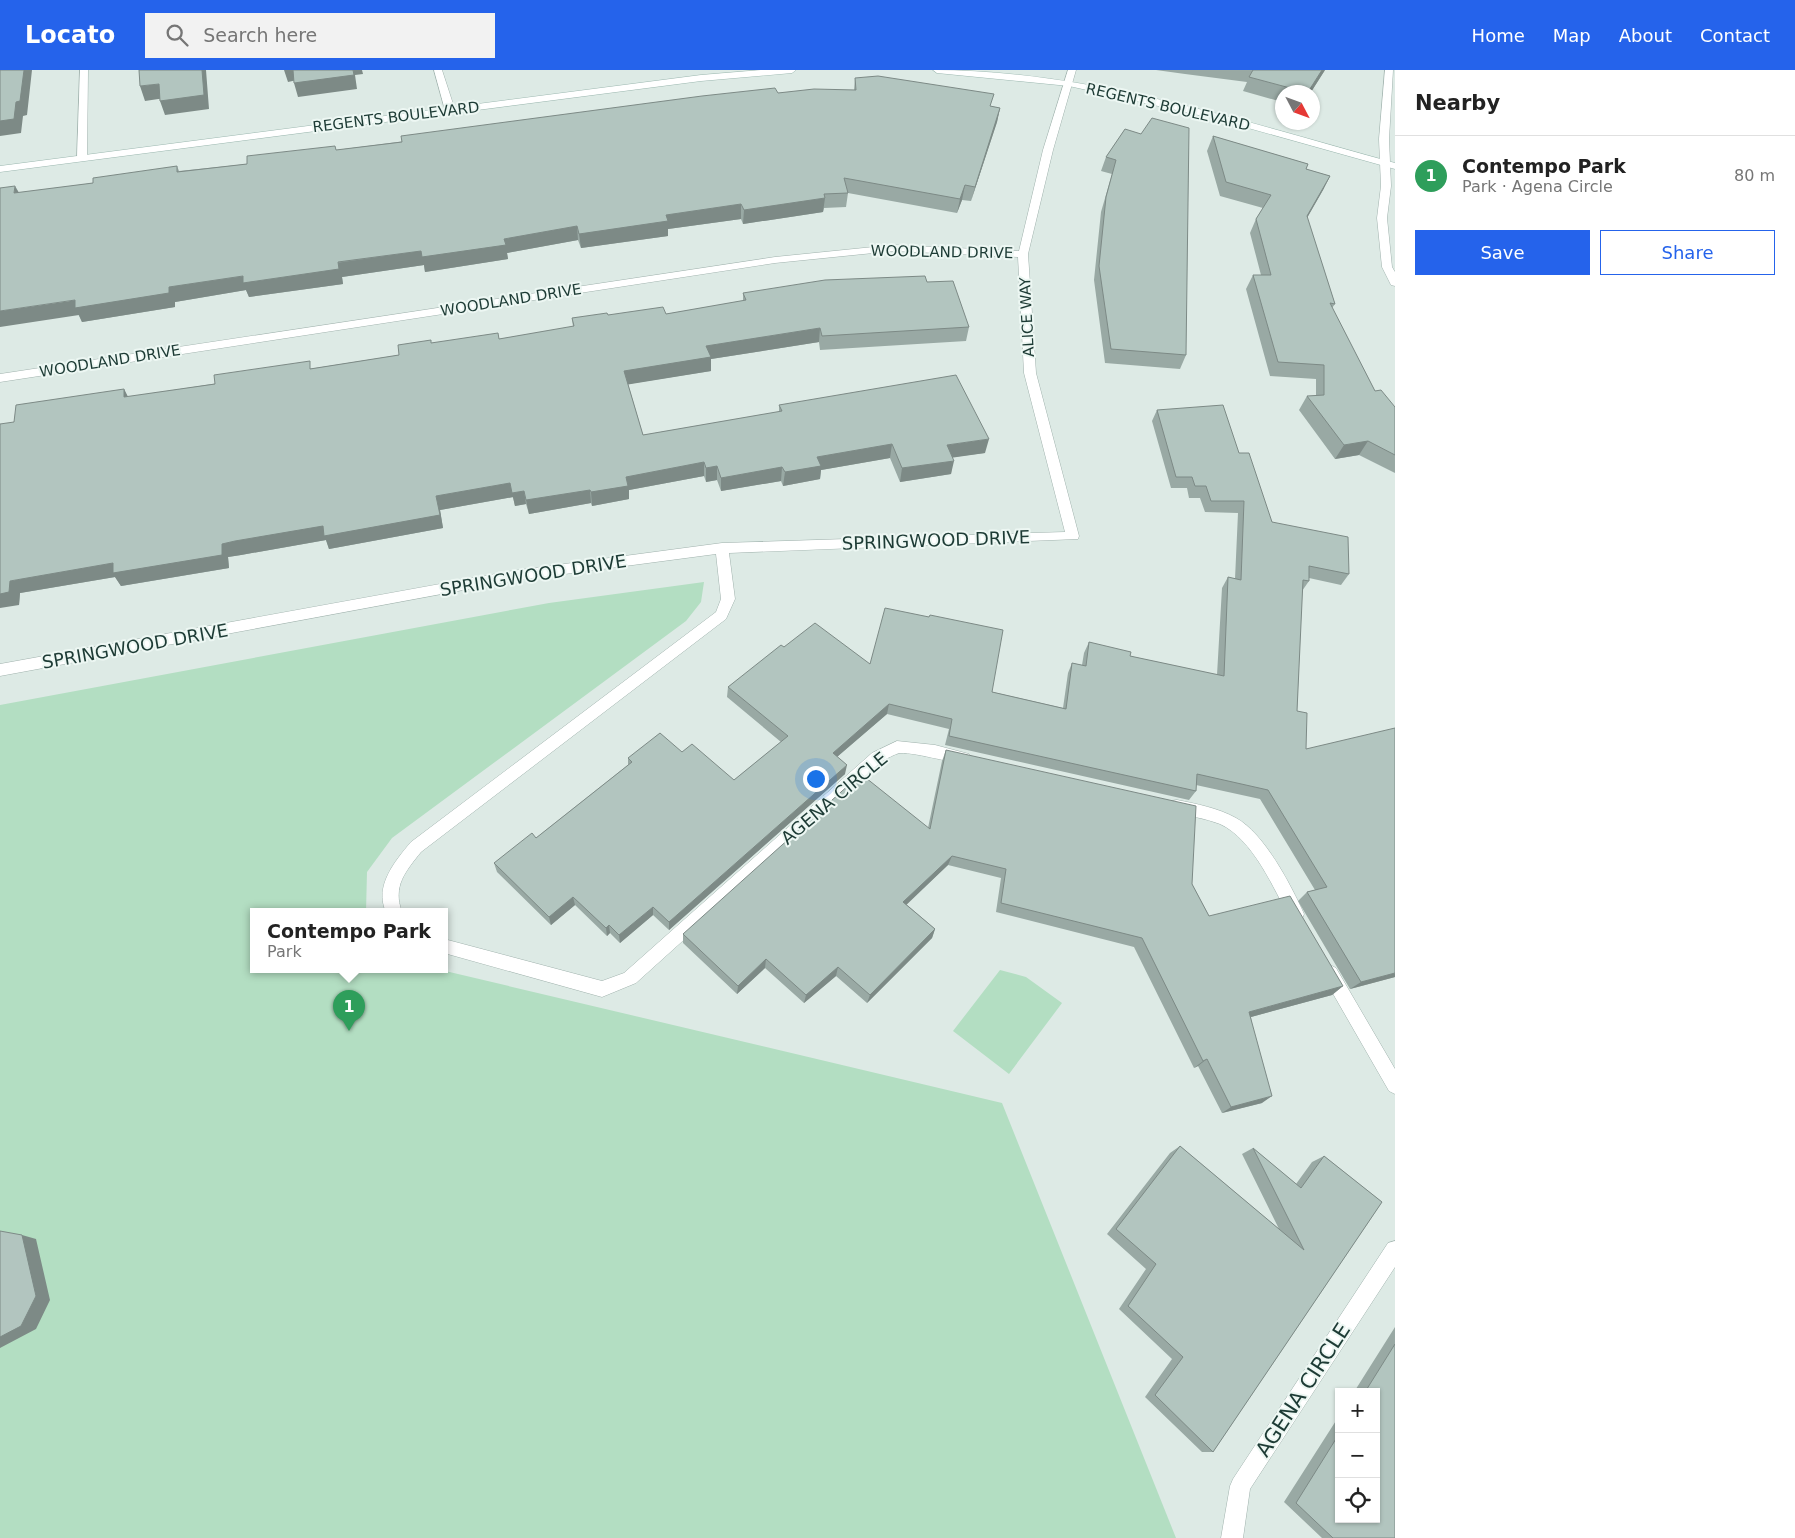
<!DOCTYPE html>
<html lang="en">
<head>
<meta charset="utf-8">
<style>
  :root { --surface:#fff; --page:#f2f2f2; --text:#222; --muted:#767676; --line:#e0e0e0; --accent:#2563eb }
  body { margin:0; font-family:"DejaVu Sans",sans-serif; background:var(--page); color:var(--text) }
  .controls { position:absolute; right:15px; bottom:15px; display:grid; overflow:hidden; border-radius:0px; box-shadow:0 1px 4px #0004 }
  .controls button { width:45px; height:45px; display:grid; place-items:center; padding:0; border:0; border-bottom:1px solid var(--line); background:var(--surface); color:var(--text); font:25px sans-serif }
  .compass { position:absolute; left:1275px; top:15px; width:45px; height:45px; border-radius:50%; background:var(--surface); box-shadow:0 1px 4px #0004; rotate:131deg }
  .you { position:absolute; left:815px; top:708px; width:18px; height:18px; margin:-12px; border:4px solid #fff; border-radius:50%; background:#1a73e8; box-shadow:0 0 0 8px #1a73e833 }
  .badge { display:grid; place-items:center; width:32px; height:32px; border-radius:50%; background:var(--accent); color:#fff; font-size:16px; font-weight:700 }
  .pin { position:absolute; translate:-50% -41px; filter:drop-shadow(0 1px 2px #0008) }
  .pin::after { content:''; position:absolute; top:26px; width:18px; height:15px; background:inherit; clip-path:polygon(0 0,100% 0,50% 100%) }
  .popup { position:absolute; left:250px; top:838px; width:198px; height:65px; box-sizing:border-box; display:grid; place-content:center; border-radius:0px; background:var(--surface); filter:drop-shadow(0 1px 4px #0005); font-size:16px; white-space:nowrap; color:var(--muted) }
  .popup b { font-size:19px; color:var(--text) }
  .popup::after { content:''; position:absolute; left:50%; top:100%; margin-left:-10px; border:10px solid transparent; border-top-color:var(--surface) }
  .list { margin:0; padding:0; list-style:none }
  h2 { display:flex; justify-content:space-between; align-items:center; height:65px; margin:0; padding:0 20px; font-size:21px }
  h2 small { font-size:16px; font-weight:400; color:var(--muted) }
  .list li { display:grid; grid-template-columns:32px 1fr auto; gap:15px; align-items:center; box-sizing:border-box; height:80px; padding:0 20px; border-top:1px solid var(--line) }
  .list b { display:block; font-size:19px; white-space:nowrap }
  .list p { margin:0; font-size:16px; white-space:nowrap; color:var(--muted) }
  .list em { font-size:16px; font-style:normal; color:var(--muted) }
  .actions { display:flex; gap:10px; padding:15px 20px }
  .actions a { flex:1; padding:11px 0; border:1px solid var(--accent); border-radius:0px; text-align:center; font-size:18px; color:var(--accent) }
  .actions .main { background:var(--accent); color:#fff }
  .icon { flex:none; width:28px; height:28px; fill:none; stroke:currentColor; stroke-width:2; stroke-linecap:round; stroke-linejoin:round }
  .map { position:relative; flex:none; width:1395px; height:1468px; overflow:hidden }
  header { display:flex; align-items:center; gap:30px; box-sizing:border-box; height:70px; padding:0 25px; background:var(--accent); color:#fff }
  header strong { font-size:24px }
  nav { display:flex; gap:28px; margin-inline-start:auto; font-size:18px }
  .search { width:350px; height:45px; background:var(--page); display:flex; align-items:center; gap:12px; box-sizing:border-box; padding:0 18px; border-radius:0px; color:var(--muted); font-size:19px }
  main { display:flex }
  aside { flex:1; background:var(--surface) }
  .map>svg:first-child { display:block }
  .green { fill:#b3dec2 }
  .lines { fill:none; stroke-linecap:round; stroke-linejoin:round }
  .street-casing { stroke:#a0b2ad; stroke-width:1 }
  .secondary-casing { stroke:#9bb7af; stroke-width:1 }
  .street { fill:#fff; fill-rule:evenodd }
  .secondary { fill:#fff; fill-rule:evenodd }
  .wall { fill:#99a9a4 }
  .shaded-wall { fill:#7d8a86 }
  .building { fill:#b2c5bf; stroke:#7d8a86 }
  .labels { text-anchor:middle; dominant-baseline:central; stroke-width:4; stroke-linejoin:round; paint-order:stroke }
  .far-street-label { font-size:15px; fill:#1d3b35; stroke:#edf7f3 }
  .street-label { font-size:18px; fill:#1d3b35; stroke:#edf7f3 }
  .near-street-label { font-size:21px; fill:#1d3b35; stroke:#edf7f3 }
</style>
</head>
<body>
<header>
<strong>Locato</strong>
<div class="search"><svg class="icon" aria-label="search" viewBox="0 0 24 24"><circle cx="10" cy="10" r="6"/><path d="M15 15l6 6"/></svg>Search here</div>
<nav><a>Home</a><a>Map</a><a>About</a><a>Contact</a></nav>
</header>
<main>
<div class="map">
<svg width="1395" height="1468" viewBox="0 0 1395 1468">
  <rect width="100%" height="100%" fill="#ddeae5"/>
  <path class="green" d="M 704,512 L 701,532 L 686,551 L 392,768 L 367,802 L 366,842 L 254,842 L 254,900 L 441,900 L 1002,1033 L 1176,1468 L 0,1468 L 0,635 L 549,533 Z
    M 1000,900 L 1026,907 L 1062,933 L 1009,1004 L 953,961 Z"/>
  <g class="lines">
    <g class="street-casing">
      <path id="street" d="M 80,0 L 88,0 L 87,88 L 82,91 L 77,88 Z
        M 434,0 L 442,0 L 455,40 L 453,42 L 450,43 L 445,40 Z
        M 1068,0 L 1076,0 L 1053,80 L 1028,184 L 1036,303 L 1079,466 L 1078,469 L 729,483 L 735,529 L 726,549 L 421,782 C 406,801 392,816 402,842 L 386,842 C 374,816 395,791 411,772 L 716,542 L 721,529 L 716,484 L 512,511 L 0,606 L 0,594 L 512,501 L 722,473 L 1065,462 L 1024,303 L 1018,187 L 893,181 L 775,193 L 0,312 L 0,304 L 775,187 L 893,175 L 1019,181 L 1043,80 Z
        M 1385,0 L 1393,0 L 1389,69 L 1391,116 L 1387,148 L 1392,197 L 1395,202 L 1395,216 L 1391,215 L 1382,197 L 1377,148 L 1381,116 L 1379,69 Z
        M 897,671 L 935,675 L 969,684 L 971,688 L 969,692 C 958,696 917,682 900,683 C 894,684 887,689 882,691 L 636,913 L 602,927 L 444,883 L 444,869 L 602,911 L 624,903 L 872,683 Z
        M 1177,730 C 1197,734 1218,738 1236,748 C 1264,763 1291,815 1304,844 L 1302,849 L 1296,851 L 1290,849 C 1274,819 1253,769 1220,754 C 1205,748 1187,746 1172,741 L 1169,736 L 1172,731 Z
        M 1330,895 L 1336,898 L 1395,999 L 1395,1024 L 1389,1021 L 1324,908 L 1322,903 L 1324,898 Z
        M 1395,1171 L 1395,1197 L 1250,1419 L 1243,1468 L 1221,1468 L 1230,1416 L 1233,1409 L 1388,1173 Z"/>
    </g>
    <g class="secondary-casing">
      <path id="secondary" d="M 761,0 L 796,0 L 792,3 L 701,11 L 0,102 L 0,96 L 701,5 Z
        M 933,0 C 1089,0 1245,52 1395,93 L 1395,99 L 1216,49 L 1069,16 L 937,3 Z"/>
    </g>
    <use href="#street" class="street"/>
    <use href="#secondary" class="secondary"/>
  </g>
  <path class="wall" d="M 1156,0 L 1325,0 L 1311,22 L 1282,22 L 1282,32 L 1243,21 L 1247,12 L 1185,4 L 1185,3 L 1185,4 Z
    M 855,8 L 1000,38 L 997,52 L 971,131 L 962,130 L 957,143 L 848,123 L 846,137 L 824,138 L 823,142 L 743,154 L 741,149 L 668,159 L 668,166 L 581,178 L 578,170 L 507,183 L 508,189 L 425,202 L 424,195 L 342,207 L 343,214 L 249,227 L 246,220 L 175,232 L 175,237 L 82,252 L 15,116 L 19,123 L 93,113 L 177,96 L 179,101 L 247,94 L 336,80 L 778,23 L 854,20 Z
    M 1125,59 L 1186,285 L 1180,299 L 1105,293 L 1094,210 L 1101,142 L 1112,104 L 1101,101 L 1106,87 Z
    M 1213,66 L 1308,94 L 1306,99 L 1330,106 L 1323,120 L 1307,148 L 1335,234 L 1332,238 L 1375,321 L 1395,337 L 1395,403 L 1359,385 L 1335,389 L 1299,340 L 1307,326 L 1316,326 L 1316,309 L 1270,306 L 1246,219 L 1253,205 L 1261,205 L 1250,163 L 1256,149 L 1263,138 L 1220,126 L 1207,81 Z
    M 927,212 L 969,257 L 966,271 L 820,280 L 819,272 L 711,289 L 711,301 L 628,314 L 643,365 L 779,342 L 779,335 L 985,383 L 953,387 L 951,404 L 900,412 L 890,388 L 821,400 L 820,409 L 783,416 L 781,411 L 721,421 L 717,410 L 706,412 L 704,406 L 629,420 L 629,429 L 592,436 L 591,433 L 529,444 L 526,434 L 515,436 L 513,427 L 440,440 L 443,458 L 329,479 L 326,470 L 241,485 L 228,487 L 229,498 L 121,516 L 115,507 L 20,523 L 19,535 L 14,352 L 124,319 L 128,327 L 399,285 L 431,273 L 499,269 L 573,257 L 572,248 L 608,245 L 666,244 L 743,231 L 743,223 Z
    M 1157,340 L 1239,383 L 1272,452 L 1349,504 L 1341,515 L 1309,508 L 1309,511 L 1302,521 L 1297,641 L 1306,679 L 1395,907 L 1350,919 L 1298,831 L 1307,822 L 1315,820 L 1260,729 L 1196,715 L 1196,721 L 1189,730 L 945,675 L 949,659 L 887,644 L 837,687 L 845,704 L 669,860 L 653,845 L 620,873 L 610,863 L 607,866 L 575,835 L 551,855 L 497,802 L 494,793 L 536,768 L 628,695 L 628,688 L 682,682 L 734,710 L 781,672 L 727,627 L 728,617 L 784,577 L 870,594 L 1063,638 L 1068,603 L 1072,593 L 1082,595 L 1084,583 L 1089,572 L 1130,586 L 1217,605 L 1222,518 L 1228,507 L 1235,509 L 1238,443 L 1205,442 L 1200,428 L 1189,428 L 1187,418 L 1171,418 L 1152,351 Z
    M 946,680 L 1192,814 L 1209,846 L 1343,916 L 1332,925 L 1251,947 L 1262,1033 L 1222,1043 L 1198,996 L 1194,998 L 1134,877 L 996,842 L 1001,808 L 948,795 L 906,834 L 935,859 L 932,868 L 867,933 L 836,906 L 804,933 L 765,898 L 737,924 L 683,873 L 683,864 L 928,758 L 942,691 Z
    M 1180,1076 L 1279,1159 L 1242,1084 L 1253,1078 L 1296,1114 L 1312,1092 L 1324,1086 L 1382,1132 L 1213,1382 L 1202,1382 L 1145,1327 L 1172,1289 L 1119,1239 L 1146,1199 L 1107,1164 L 1170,1083 Z
    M 1395,1257 L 1395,1468 L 1322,1468 L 1284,1432 L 1339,1346 L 1339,1449 L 1376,1322 L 1354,1322 Z"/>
  <path class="shaded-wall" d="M 24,0 L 32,0 L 27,45 L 23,46 L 21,63 L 0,66 L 0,51 L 16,32 Z
    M 202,0 L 206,0 L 209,39 L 165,45 L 160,31 Z
    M 284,0 L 294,0 L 297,10 L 288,12 Z
    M 353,0 L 362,0 L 363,4 L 355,5 L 357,19 L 298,27 L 294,13 Z
    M 1322,0 L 1325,0 L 1311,22 L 1308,22 Z
    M 159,14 L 165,28 L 145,31 L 140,16 Z
    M 1000,38 L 997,52 L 971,131 L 975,117 Z
    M 1330,106 L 1323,120 L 1300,160 L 1307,146 Z
    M 965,115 L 962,130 L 957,143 L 960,129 Z
    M 15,116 L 23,130 L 14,123 Z
    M 825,128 L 823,142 L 743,154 L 744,140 Z
    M 741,134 L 741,149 L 668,159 L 668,166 L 581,178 L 579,164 L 666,145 Z
    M 577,156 L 578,170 L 507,183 L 508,189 L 425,202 L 424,195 L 342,207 L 343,214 L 249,227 L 246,220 L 175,232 L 175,237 L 82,252 L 79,245 L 0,257 L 0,241 L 504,169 Z
    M 820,258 L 819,272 L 711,289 L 711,301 L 625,315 L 624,301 L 706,276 Z
    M 124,319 L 131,333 L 124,327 Z
    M 989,369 L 985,383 L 943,389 L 947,375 Z
    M 1368,371 L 1359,385 L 1335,389 L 1344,375 Z
    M 892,374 L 890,388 L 821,400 L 820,409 L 783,416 L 785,402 L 817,387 Z
    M 954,391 L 951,404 L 900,412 L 902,398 Z
    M 704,392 L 704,406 L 629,420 L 629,429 L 592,436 L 591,422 L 626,407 Z
    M 717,396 L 717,410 L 706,412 L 706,398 Z
    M 782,397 L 781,411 L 721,421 L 721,408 Z
    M 510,413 L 513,427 L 440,440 L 443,458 L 329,479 L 326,470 L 241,485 L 228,487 L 229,498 L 121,516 L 115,507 L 20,523 L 19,535 L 0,538 L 0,524 L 10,511 L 222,474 L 436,426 Z
    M 590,420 L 591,433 L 529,444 L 526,430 Z
    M 524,421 L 526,434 L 515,436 L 512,423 Z
    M 889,634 L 887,644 L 831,692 L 833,683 Z
    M 847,695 L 845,704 L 669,860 L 669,852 Z
    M 952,786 L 948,795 L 900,841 L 903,832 Z
    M 573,827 L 575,835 L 551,855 L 549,847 Z
    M 653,837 L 653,845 L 620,873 L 619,865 Z
    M 609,855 L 610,863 L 607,866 L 606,858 Z
    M 935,859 L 932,868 L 867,933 L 870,925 Z
    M 766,889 L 765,898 L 737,924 L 738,916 Z
    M 838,897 L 836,906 L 804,933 L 806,925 Z
    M 1395,903 L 1395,907 L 1350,919 L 1361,912 Z
    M 1343,916 L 1332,925 L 1240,950 L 1249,942 Z
    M 1207,989 L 1198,996 L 1194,998 L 1203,991 Z
    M 1272,1026 L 1262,1033 L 1222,1043 L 1231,1037 Z
    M 22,1165 L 36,1169 L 50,1230 L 36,1259 L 0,1278 L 0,1267 Z"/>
  <path class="building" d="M 0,0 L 24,0 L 20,31 L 16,32 L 14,49 L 0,51 Z
    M 139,0 L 202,0 L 204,25 L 160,31 L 159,14 L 140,16 Z
    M 293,0 L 353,0 L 354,5 L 294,13 Z
    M 1253,0 L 1322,0 L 1308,22 L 1305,22 L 1249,7 Z
    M 878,6 L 994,24 L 990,36 L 1000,38 L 975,117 L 965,115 L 960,129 L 844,108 L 848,123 L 824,124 L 825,128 L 744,140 L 741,134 L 666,145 L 668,151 L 579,164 L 577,156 L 504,169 L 506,175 L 422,187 L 421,181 L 338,192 L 339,199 L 243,213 L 243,206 L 169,217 L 169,223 L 75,238 L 75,230 L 0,241 L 0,118 L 15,116 L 14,123 L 93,113 L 93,108 L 177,96 L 177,102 L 247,94 L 247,86 L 335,76 L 336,80 L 402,72 L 401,66 L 702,26 L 775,18 L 778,23 L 814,19 L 856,20 L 855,8 Z
    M 1152,48 L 1189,58 L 1186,285 L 1111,279 L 1099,196 L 1106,127 L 1116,90 L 1106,87 L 1125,59 L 1141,64 Z
    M 1213,66 L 1308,94 L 1306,99 L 1330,106 L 1307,146 L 1335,234 L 1330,233 L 1375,321 L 1381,320 L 1395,337 L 1395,385 L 1368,371 L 1344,375 L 1307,326 L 1324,325 L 1324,295 L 1278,292 L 1253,205 L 1271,205 L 1256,149 L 1271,125 L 1226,112 Z
    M 925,206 L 927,212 L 953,211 L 969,257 L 822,266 L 820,258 L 706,276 L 711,287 L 624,301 L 643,365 L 782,341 L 779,335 L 956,305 L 989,369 L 947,375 L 954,391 L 902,398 L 892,374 L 817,387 L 821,396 L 785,402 L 782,397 L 721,408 L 717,396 L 706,398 L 704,392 L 626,407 L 628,416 L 591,422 L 590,420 L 526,430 L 524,421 L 512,423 L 510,413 L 436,426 L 440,445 L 324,466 L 323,456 L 235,471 L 222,474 L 222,485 L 113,503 L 113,493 L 10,511 L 9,522 L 0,524 L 0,354 L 14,352 L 16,335 L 124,319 L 124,327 L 215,314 L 214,305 L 310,291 L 310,299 L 399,285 L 398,275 L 431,270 L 431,273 L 498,263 L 499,269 L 574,256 L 572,248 L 607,243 L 608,245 L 663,237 L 666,244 L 746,230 L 743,223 L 825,210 Z
    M 1223,335 L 1239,383 L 1249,383 L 1272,452 L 1348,467 L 1349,504 L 1309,496 L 1309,511 L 1303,510 L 1297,641 L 1307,643 L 1306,679 L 1395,658 L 1395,903 L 1361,912 L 1307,822 L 1327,817 L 1268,720 L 1197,704 L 1196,721 L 949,666 L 952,649 L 889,634 L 833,683 L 847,695 L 669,852 L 653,837 L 619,865 L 609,855 L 606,858 L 573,827 L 549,847 L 494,793 L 532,763 L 536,768 L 632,692 L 628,688 L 660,663 L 682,682 L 692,674 L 734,710 L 788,666 L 728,617 L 781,575 L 784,577 L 815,553 L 870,594 L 885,538 L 929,547 L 930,545 L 1003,560 L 992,622 L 1066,639 L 1072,593 L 1086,596 L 1089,572 L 1131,582 L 1130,586 L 1224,606 L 1228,507 L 1241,510 L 1244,431 L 1211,431 L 1206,416 L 1195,416 L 1192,407 L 1176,407 L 1157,340 Z
    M 946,680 L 1196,736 L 1192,814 L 1209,846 L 1290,826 L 1343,916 L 1249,942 L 1272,1026 L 1231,1037 L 1207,989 L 1203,991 L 1142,868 L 1001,833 L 1006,799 L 952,786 L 903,832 L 935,859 L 870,925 L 838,897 L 806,925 L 766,889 L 738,916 L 683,864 L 861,704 L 930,759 Z
    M 1180,1076 L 1304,1180 L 1253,1078 L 1301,1118 L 1324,1086 L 1382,1132 L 1213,1382 L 1155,1325 L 1183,1287 L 1128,1236 L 1156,1194 L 1116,1159 Z
    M 0,1161 L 22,1165 L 36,1226 L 21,1256 L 0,1267 Z
    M 1395,1274 L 1395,1468 L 1333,1468 L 1296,1433 L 1339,1364 L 1339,1449 L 1376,1449 L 1376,1322 L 1365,1322 Z"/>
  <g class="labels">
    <g class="far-street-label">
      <text transform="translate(1168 37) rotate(13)">REGENTS BOULEVARD</text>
      <text transform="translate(396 47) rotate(-7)">REGENTS BOULEVARD</text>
      <text transform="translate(942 182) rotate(1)">WOODLAND DRIVE</text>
      <text transform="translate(511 230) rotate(-9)">WOODLAND DRIVE</text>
      <text transform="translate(1027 247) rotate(-93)">ALICE WAY</text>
      <text transform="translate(110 291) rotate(-9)">WOODLAND DRIVE</text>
    </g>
    <g class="street-label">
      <text transform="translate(936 470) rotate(-2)">SPRINGWOOD DRIVE</text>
      <text transform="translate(533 505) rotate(-9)">SPRINGWOOD DRIVE</text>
      <text transform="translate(135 576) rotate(-10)">SPRINGWOOD DRIVE</text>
      <text transform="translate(834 728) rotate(-40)">AGENA CIRCLE</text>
    </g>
    <g class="near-street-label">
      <text transform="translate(1303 1320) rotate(-57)">AGENA CIRCLE</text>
    </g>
  </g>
</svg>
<div class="controls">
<button>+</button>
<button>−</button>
<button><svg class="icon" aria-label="locate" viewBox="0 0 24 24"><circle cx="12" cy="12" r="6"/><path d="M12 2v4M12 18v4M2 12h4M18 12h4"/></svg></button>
</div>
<svg class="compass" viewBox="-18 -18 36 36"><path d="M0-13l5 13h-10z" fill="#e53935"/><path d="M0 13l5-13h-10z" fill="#767676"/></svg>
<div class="you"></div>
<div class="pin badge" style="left:349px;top:961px;background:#2e9e5b">1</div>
<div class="popup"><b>Contempo Park</b>Park</div>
</div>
<aside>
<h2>Nearby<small></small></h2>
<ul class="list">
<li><span class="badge" style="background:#2e9e5b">1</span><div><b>Contempo Park</b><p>Park · Agena Circle</p></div><em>80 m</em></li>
</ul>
<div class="actions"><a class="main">Save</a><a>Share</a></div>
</aside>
</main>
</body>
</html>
